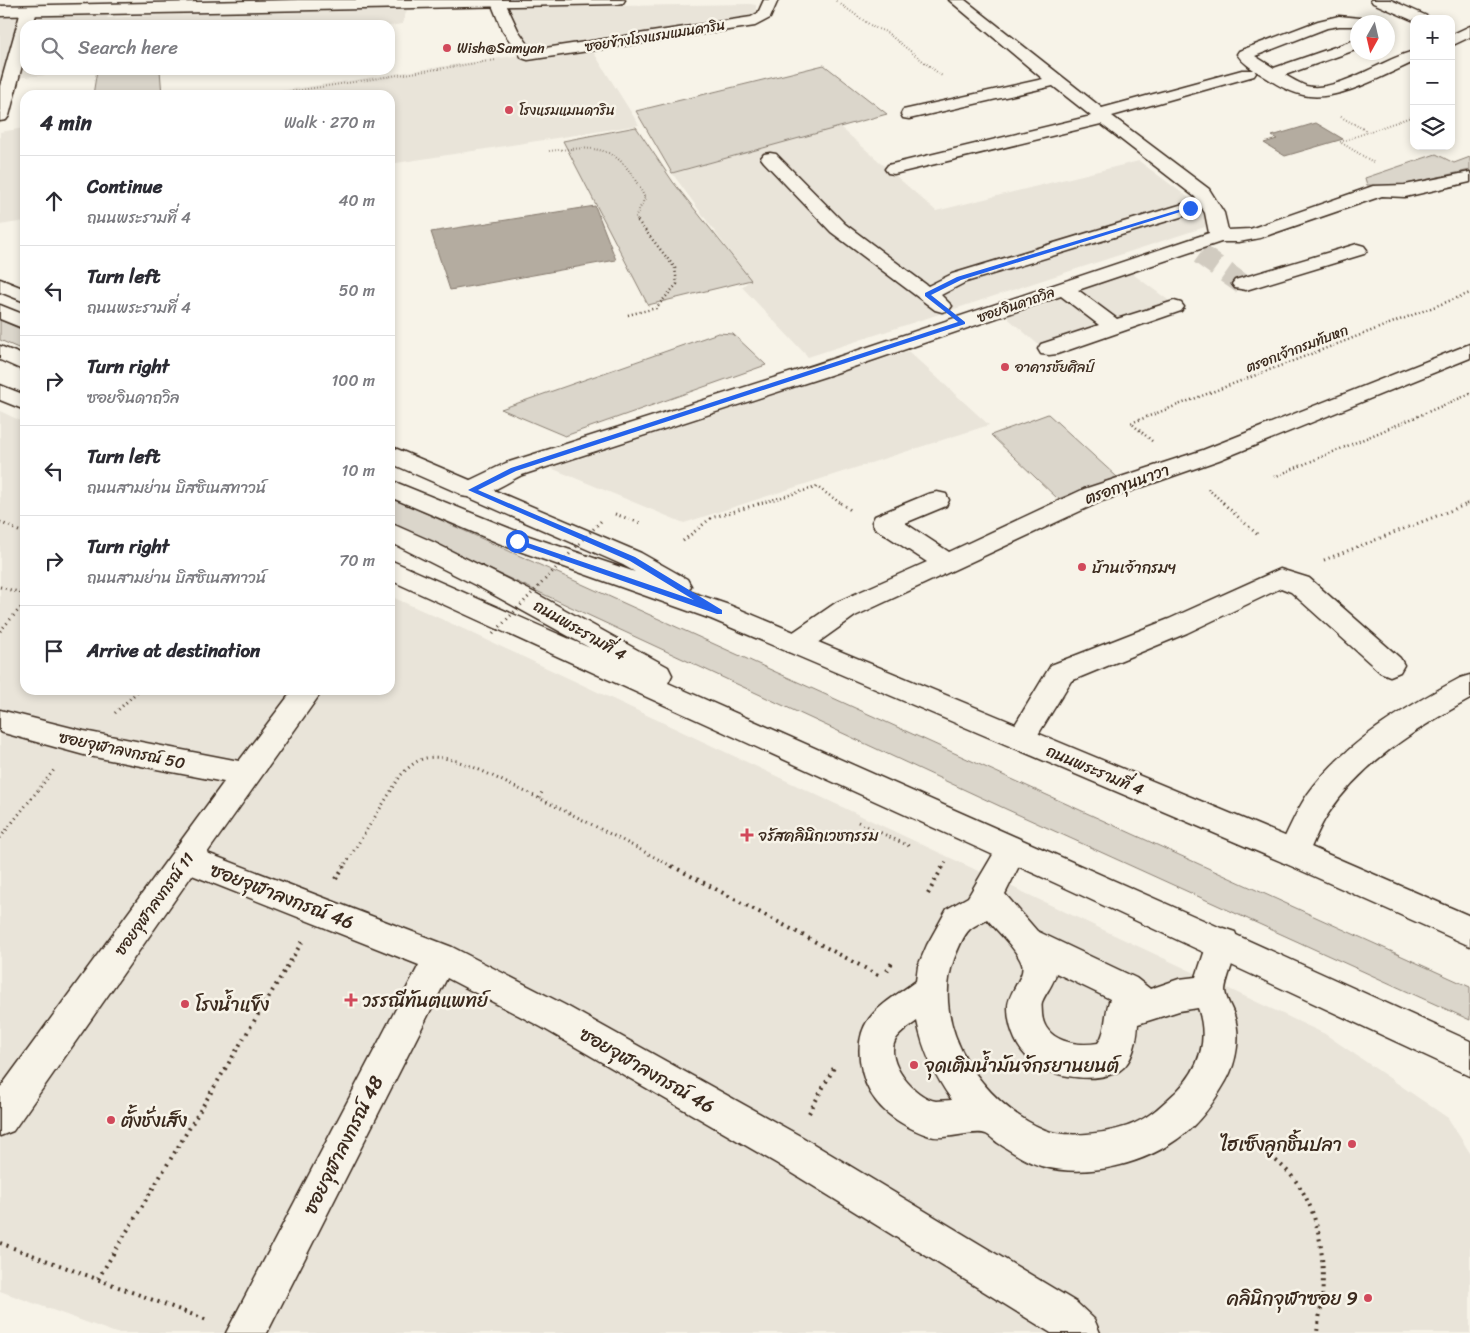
<!DOCTYPE html>
<html lang="en">
<head>
<meta charset="utf-8">
<style>
  :root { --surface:#fff; --page:#f2f2f3; --text:#2b2b33; --muted:#7c7c81; --line:#e1e1e2 }
  body { margin:0; font-family:Sriracha,"Playpen Sans Thai",sans-serif; background:var(--page); color:var(--text) }
  .controls { position:absolute; right:15px; top:15px; display:grid; overflow:hidden; border-radius:10px; box-shadow:0 2px 8px #0003 }
  .controls button { width:45px; height:45px; display:grid; place-items:center; padding:0; border:0; border-bottom:1px solid var(--line); background:var(--surface); color:var(--text); font:25px sans-serif }
  .compass { position:absolute; left:1350px; top:15px; width:45px; height:45px; border-radius:50%; background:var(--surface); box-shadow:0 2px 8px #0003; rotate:188deg }
  .stop { position:absolute; width:15px; height:15px; margin:-11px; border:4px solid #2563eb; border-radius:50%; background:#fff }
  .stop.end { background:#2563eb; border-color:#fff; box-shadow:0 1px 5px #0008 }
  .list { margin:0; padding:0; list-style:none }
  h2 { display:flex; justify-content:space-between; align-items:center; height:65px; margin:0; padding:0 20px; font-size:21px }
  h2 small { font-size:16px; font-weight:400; color:var(--muted) }
  .list li { display:grid; grid-template-columns:32px 1fr auto; gap:15px; align-items:center; box-sizing:border-box; height:90px; padding:0 20px; border-top:1px solid var(--line) }
  .list b { display:block; font-size:19px; white-space:nowrap }
  .list p { margin:0; font-size:16px; white-space:nowrap; color:var(--muted) }
  .list em { font-size:16px; font-style:normal; color:var(--muted) }
  .icon { flex:none; width:28px; height:28px; fill:none; stroke:currentColor; stroke-width:2; stroke-linecap:round; stroke-linejoin:round }
  .map { position:relative; flex:none; width:1470px; height:1333px; overflow:hidden }
  .search { position:absolute; background:var(--surface); box-shadow:0 2px 8px #0003; left:20px; top:20px; width:375px; height:55px; display:flex; align-items:center; gap:12px; box-sizing:border-box; padding:0 18px; border-radius:15px; color:var(--muted); font-size:19px }
  .panel { position:absolute; background:var(--surface); box-shadow:0 2px 8px #0003; left:20px; top:90px; width:375px; height:605px; border-radius:15px }
  .map>svg:first-child { display:block }
  .built { fill:#e9e4d9 }
  .green { fill:#dbd6cb; stroke:#8b8074 }
  .water { fill:#b4aca0; stroke:#84786c }
  .lines { fill:none; stroke-linecap:round; stroke-linejoin:round }
  .minor-tunnel { stroke:#d1cbc0; stroke-width:21; stroke-dasharray:21 11; stroke-linecap:butt }
  .minor-casing { stroke:#3b2a1e; stroke-width:3 }
  .major-casing { stroke:#3b2a1e; stroke-width:3 }
  .path-far3 { stroke:#3b2a1e; stroke-width:2; stroke-dasharray:0.5 2.5; stroke-linecap:butt }
  .path-far2 { stroke:#3b2a1e; stroke-width:2.5; stroke-dasharray:1 3; stroke-linecap:butt }
  .path-far1 { stroke:#3b2a1e; stroke-width:3; stroke-dasharray:1 4; stroke-linecap:butt }
  .path { stroke:#3b2a1e; stroke-width:4; stroke-dasharray:2 5; stroke-linecap:butt }
  .minor { fill:#f7f3e8; fill-rule:evenodd }
  .major { fill:#f7f3e8; fill-rule:evenodd }
  .path-bridge { stroke:#3b2a1e; stroke-width:3; stroke-dasharray:1 4; stroke-linecap:butt }
  .route { fill:#2563eb }
  .poi-dot { fill:#d1495b; stroke:#f7f3e8; stroke-width:2 }
  .labels { text-anchor:middle; dominant-baseline:central; stroke-width:5; stroke-linejoin:round; paint-order:stroke }
  .far-street-label { font-size:14px; fill:#3b2a1e; stroke:#f7f3e8 }
  .far-poi-label { font-size:14px; fill:#3b2a1e; stroke:#f7f3e8; text-anchor:start }
  .street-label { font-size:16px; fill:#3b2a1e; stroke:#f7f3e8 }
  .poi-label { font-size:16px; fill:#3b2a1e; stroke:#f7f3e8; text-anchor:start }
  .near-street-label { font-size:19px; fill:#3b2a1e; stroke:#f7f3e8 }
  .near-poi-label { font-size:19px; fill:#3b2a1e; stroke:#f7f3e8; text-anchor:start }
</style>
</head>
<body>
<div class="map">
<svg width="1470" height="1333" viewBox="0 0 1470 1333">
  <rect width="100%" height="100%" fill="#f7f3e8"/>
  <filter id="ink" filterUnits="userSpaceOnUse"><feTurbulence type="fractalNoise" baseFrequency=".02" numOctaves="2"/><feDisplacementMap in="SourceGraphic" scale="10" xChannelSelector="R" yChannelSelector="G"/><feConvolveMatrix kernelMatrix="1 2 1 2 8 2 1 2 1" color-interpolation-filters="sRGB"/></filter>
  <g filter="url(#ink)">
    <path class="built" d="M 750,4 L 756,5 L 756,13 L 748,19 L 592,50 L 639,125 L 390,164 L 390,95 L 253,95 L 520,55 L 490,8 Z
      M 407,10 L 402,24 L 390,26 L 25,25 L 25,70 L 97,70 L 5,79 L 0,81 L 0,17 L 109,14 L 107,18 L 232,11 Z
      M 840,127 L 936,211 L 1139,161 L 1197,204 L 1214,219 L 1205,227 L 808,357 L 742,287 L 750,280 L 672,173 Z
      M 25,128 L 25,221 L 0,225 L 0,132 Z
      M 1130,272 L 1179,308 L 1049,354 L 1003,314 Z
      M 908,351 L 989,425 L 684,523 L 551,468 Z
      M 0,411 L 25,423 L 25,690 L 390,690 L 390,596 L 470,632 L 1325,1034 L 1448,1118 L 1470,1153 L 1470,1333 L 116,1333 L 0,1291 Z"/>
    <path class="green" d="M 824,65 L 887,114 L 672,173 L 636,111 Z
      M 97,70 L 160,70 L 162,95 L 93,95 Z
      M 636,127 L 673,182 L 751,280 L 648,305 L 563,141 Z
      M 1436,154 L 1454,163 L 1470,157 L 1470,170 L 1397,186 L 1367,185 L 1365,178 Z
      M 0,320 L 25,331 L 25,351 L 0,340 Z
      M 718,333 L 733,334 L 766,365 L 565,436 L 501,409 Z
      M 1048,414 L 1117,477 L 1058,499 L 991,435 Z
      M 390,497 L 1470,987 L 1470,1020 L 1006,809 L 390,523 Z"/>
    <path class="water" d="M 1316,123 L 1343,139 L 1285,156 L 1264,143 L 1277,139 L 1272,136 Z
      M 595,206 L 616,260 L 450,290 L 431,232 Z"/>
    <g class="lines">
      <path class="minor-tunnel" d="M 1200,254 L 1242,284"/>
      <g class="minor-casing">
        <path id="minor" d="M 490,0 L 504,0 L 518,30 L 532,50 L 751,17 L 758,13 L 764,0 L 778,0 L 770,18 L 755,26 L 528,60 L 522,58 L 502,30 Z
          M 949,0 L 965,0 L 1102,108 L 1242,70 L 1254,70 L 1256,73 L 1254,76 L 1112,116 L 1209,189 L 1224,213 L 1228,230 L 1250,229 L 1373,186 L 1405,185 L 1470,172 L 1470,182 L 1405,197 L 1382,196 L 1260,238 L 1239,242 L 1221,242 L 1078,290 L 1117,319 L 1174,301 L 1181,303 L 1184,307 L 1181,311 L 1057,354 L 1049,355 L 1041,354 L 1038,349 L 1041,344 L 1099,325 L 1061,296 L 830,375 L 522,475 C 505,483 482,501 462,496 L 459,490 L 462,484 L 506,463 L 814,365 L 1209,233 L 1205,213 L 1195,197 L 1101,124 L 894,174 L 888,173 L 885,169 L 888,165 L 1091,116 L 1053,86 L 909,119 L 903,118 L 901,114 L 903,110 L 1043,79 Z
          M 1371,0 L 1391,0 L 1427,16 L 1429,19 L 1414,19 L 1414,21 L 1373,3 Z
          M 29,6 L 34,8 L 37,11 L 33,25 L 25,25 L 25,54 L 9,116 L 6,120 L 0,121 L 0,86 L 21,11 L 24,8 Z
          M 1339,16 L 1370,19 L 1373,22 L 1358,22 L 1358,26 L 1339,26 L 1327,28 L 1255,56 L 1274,68 L 1358,39 L 1358,49 L 1285,75 C 1292,79 1299,83 1306,86 C 1335,94 1385,58 1414,51 L 1414,62 C 1384,75 1341,100 1309,96 C 1293,94 1279,86 1267,78 C 1256,71 1244,65 1237,54 L 1239,51 L 1318,21 Z
          M 1470,26 L 1470,37 L 1451,46 L 1451,35 Z
          M 770,153 L 776,154 L 845,224 L 928,286 L 952,274 L 1183,204 L 1190,202 L 1197,204 L 1199,208 L 1197,212 L 966,282 L 941,295 L 952,306 L 949,310 L 942,312 L 935,310 L 831,232 L 764,162 L 761,158 L 764,154 Z
          M 1357,244 L 1364,246 L 1367,250 L 1364,254 L 1246,290 L 1235,288 L 1232,284 L 1235,280 Z
          M 1470,344 L 1470,358 L 1219,460 L 1102,501 L 855,616 L 806,651 L 796,654 L 786,651 L 782,644 L 786,637 L 837,602 L 927,562 L 875,528 L 872,522 L 875,516 L 928,494 L 937,492 L 946,494 L 949,500 L 946,506 L 905,523 L 949,552 L 1084,489 L 1203,450 Z
          M 1280,569 L 1309,578 L 1400,658 L 1404,665 L 1400,672 L 1390,676 L 1380,672 L 1291,592 L 1281,588 L 1187,633 L 1071,681 L 1031,746 L 1021,750 L 1011,746 L 1007,738 L 1051,665 L 1169,619 Z
          M 1470,675 L 1470,699 C 1416,729 1362,762 1328,814 C 1318,829 1312,847 1304,862 L 1293,866 L 1282,862 L 1277,853 C 1287,834 1295,813 1307,795 C 1345,742 1403,709 1460,678 Z
          M 293,690 L 323,690 L 207,853 L 452,947 L 565,1005 L 802,1137 L 1076,1302 L 1094,1319 L 1100,1333 L 1051,1333 L 776,1163 L 541,1027 L 447,978 L 267,1333 L 226,1333 L 419,965 L 192,875 L 13,1131 L 0,1136 L 0,1088 L 224,782 L 84,755 L 0,732 L 0,710 L 84,731 L 239,761 Z
          M 1012,837 L 1023,841 L 1027,850 L 1005,894 L 1037,931 L 1136,978 L 1150,989 L 1179,979 L 1196,977 L 1211,932 L 1223,928 L 1235,932 L 1239,943 C 1236,955 1226,979 1225,990 C 1225,998 1232,1008 1234,1015 C 1241,1035 1237,1062 1226,1081 C 1215,1100 1202,1120 1184,1134 C 1147,1164 1088,1179 1041,1166 C 1026,1162 1011,1151 998,1143 C 994,1140 990,1136 986,1134 C 974,1129 944,1141 930,1136 C 911,1130 888,1117 876,1101 C 860,1081 852,1041 869,1019 C 880,1004 900,993 916,981 L 918,966 L 927,945 L 947,909 L 968,897 L 1001,841 ZM 987,919 C 998,932 1016,948 1022,964 C 1026,976 1008,992 1008,1007 C 1008,1024 1014,1043 1026,1056 C 1046,1077 1089,1083 1115,1073 C 1133,1066 1137,1040 1138,1024 L 1179,1011 L 1198,1008 C 1209,1039 1200,1068 1177,1091 C 1164,1103 1151,1116 1135,1123 C 1114,1133 1067,1139 1045,1130 C 983,1104 929,1027 954,959 C 958,950 963,935 970,929 C 975,925 982,922 987,919 ZM 1056,973 L 1110,999 C 1104,1013 1107,1032 1098,1043 C 1076,1047 1044,1041 1042,1014 C 1042,1010 1041,1005 1042,1002 C 1046,992 1054,984 1056,973 ZM 917,1021 C 923,1051 934,1075 952,1100 C 947,1100 941,1101 936,1101 C 915,1098 883,1061 896,1039 C 901,1032 910,1026 917,1021 Z"/>
      </g>
      <g class="major-casing">
        <path id="major" d="M 299,0 L 625,0 L 623,3 L 618,4 L 0,16 L 0,6 Z
          M 0,279 L 25,289 L 25,302 L 0,292 Z
          M 0,305 L 25,315 L 25,329 L 0,319 Z
          M 0,346 L 25,356 L 25,371 L 0,360 Z
          M 0,385 L 25,395 L 25,410 L 0,400 Z
          M 390,446 L 641,553 L 687,579 L 691,586 L 688,591 L 729,605 L 1304,844 L 1470,916 L 1470,946 L 1282,862 L 711,619 L 508,547 L 390,497 L 390,480 L 526,535 L 635,572 L 623,565 L 390,463 Z
          M 390,523 L 433,542 L 535,593 L 668,667 L 672,675 L 668,683 L 1212,924 L 1470,1041 L 1470,1076 L 1055,883 L 390,580 L 390,560 L 590,648 L 483,589 L 390,542 Z"/>
      </g>
      <path class="path-far3" d="M 836,1 L 873,27 L 886,32 L 942,76
        M 269,95 L 496,60
        M 1341,117 L 1367,131
        M 549,151 C 604,145 619,146 645,198 L 635,218 L 638,221
        M 1373,162 L 1340,142 L 1411,117"/>
      <path class="path-far2" d="M 628,315 L 656,308 L 677,284 L 675,268 L 637,220
        M 1152,441 L 1131,423 L 1470,293
        M 1274,477 L 1470,394
        M 1208,489 L 1225,504
        M 758,504 L 817,487 L 842,504
        M 1466,504 L 1470,503"/>
      <path class="path-far1" d="M 841,503 L 852,511
        M 1223,503 L 1259,536
        M 615,514 L 643,524
        M 0,522 L 25,534
        M 683,541 L 711,518 L 762,503
        M 1324,560 L 1470,503
        M 0,587 L 25,594
        M 0,631 L 25,603
        M 115,713 L 139,690
        M 539,798 L 543,790
        M 858,822 L 911,847
        M 0,838 L 54,770
        M 343,868 L 401,775 C 408,768 416,760 426,758 C 453,753 491,776 515,787 C 569,812 622,840 675,868
        M 943,868 L 947,860"/>
      <path class="path" d="M 672,866 L 882,977
        M 336,879 L 344,866
        M 928,894 L 943,866
        M 887,971 L 894,959
        M 809,1113 L 836,1064
        M 1220,1132 C 1238,1141 1259,1147 1275,1160 C 1317,1192 1326,1249 1322,1299 C 1321,1310 1318,1322 1317,1333
        M 0,1243 L 207,1320
        M 98,1279 L 302,942"/>
      <use href="#minor" class="minor"/>
      <use href="#major" class="major"/>
      <path class="path-bridge" d="M 493,634 L 602,520"/>
    </g>
  </g>
  <path class="route" d="M 1188,207 L 1193,208 L 961,280 L 931,295 L 965,322 L 965,324 L 516,471 L 478,490 L 635,557 L 722,610 L 722,614 L 717,614 L 514,543 L 514,540 L 519,540 L 694,600 L 630,561 L 468,490 L 511,468 L 958,322 L 925,296 L 925,293 L 957,277 Z"/>
  <g class="poi-dot">
    <circle cx="447" cy="48" r="5"/>
    <circle cx="509" cy="110" r="5"/>
    <circle cx="1005" cy="367" r="5"/>
    <circle cx="1082" cy="567" r="5"/>
    <path d="M744.5 827.5h5v5h5v5h-5v5h-5v-5h-5v-5h5z"/>
    <path d="M348.5 992.5h5v5h5v5h-5v5h-5v-5h-5v-5h5z"/>
    <circle cx="185" cy="1004" r="5"/>
    <circle cx="914" cy="1065" r="5"/>
    <circle cx="111" cy="1120" r="5"/>
    <circle cx="1352" cy="1144" r="5"/>
    <circle cx="1368" cy="1298" r="5"/>
  </g>
  <g class="labels">
    <g class="far-street-label">
      <text transform="translate(655 36) rotate(-9)">ซอยข้างโรงแรมแมนดาริน</text>
      <text transform="translate(1016 305) rotate(-19)">ซอยจินดาถวิล</text>
      <text transform="translate(1297 349) rotate(-21)">ตรอกเจ้ากรมทับหก</text>
    </g>
    <g class="far-poi-label">
      <text x="457" y="48">Wish@Samyan</text>
      <text x="519" y="110">โรงแรมแมนดาริน</text>
      <text x="1015" y="367">อาคารชัยศิลป์</text>
    </g>
    <g class="street-label">
      <text transform="translate(1127 484) rotate(-20)">ตรอกขุนนาวา</text>
      <text transform="translate(580 630) rotate(30)">ถนนพระรามที่ 4</text>
      <text transform="translate(122 750) rotate(12)">ซอยจุฬาลงกรณ์ 50</text>
      <text transform="translate(1095 770) rotate(23)">ถนนพระรามที่ 4</text>
      <text transform="translate(154 904) rotate(-54)">ซอยจุฬาลงกรณ์ 11</text>
    </g>
    <g class="poi-label">
      <text x="1092" y="567">บ้านเจ้ากรมฯ</text>
      <text x="758" y="835">จรัสคลินิกเวชกรรม</text>
    </g>
    <g class="near-street-label">
      <text transform="translate(282 896) rotate(21)">ซอยจุฬาลงกรณ์ 46</text>
      <text transform="translate(647 1070) rotate(30)">ซอยจุฬาลงกรณ์ 46</text>
      <text transform="translate(343 1145) rotate(-63)">ซอยจุฬาลงกรณ์ 48</text>
    </g>
    <g class="near-poi-label">
      <text x="362" y="1000">วรรณีทันตแพทย์</text>
      <text x="195" y="1004">โรงน้ำแข็ง</text>
      <text x="924" y="1065">จุดเติมน้ำมันจักรยานยนต์</text>
      <text x="121" y="1120">ตั้งชั่งเส็ง</text>
      <text x="1342" y="1144" text-anchor="end">ไฮเซ็งลูกชิ้นปลา</text>
      <text x="1358" y="1298" text-anchor="end">คลินิกจุฬาซอย 9</text>
    </g>
  </g>
</svg>
<div class="controls">
<button>+</button>
<button>−</button>
<button><svg class="icon" aria-label="layers" viewBox="0 0 24 24"><path d="M12 4l9 5-9 5-9-5zM3 14l9 5 9-5"/></svg></button>
</div>
<svg class="compass" viewBox="-18 -18 36 36"><path d="M0-13l5 13h-10z" fill="#e53935"/><path d="M0 13l5-13h-10z" fill="#7c7c81"/></svg>
<div class="stop" style="left:517px;top:541px"></div>
<div class="stop end" style="left:1190px;top:208px"></div>
<div class="search"><svg class="icon" aria-label="search" viewBox="0 0 24 24"><circle cx="10" cy="10" r="6"/><path d="M15 15l6 6"/></svg>Search here</div>
<section class="panel">
<h2>4 min<small>Walk · 270 m</small></h2>
<ul class="list">
<li><svg class="icon" aria-label="ahead" viewBox="0 0 24 24"><path d="M12 20V5M6 11l6-6 6 6"/></svg><div><b>Continue</b><p>ถนนพระรามที่ 4</p></div><em>40 m</em></li>
<li><svg class="icon" aria-label="left" viewBox="0 0 24 24"><path d="M17 20v-9H6M10 6l-5 5 5 5"/></svg><div><b>Turn left</b><p>ถนนพระรามที่ 4</p></div><em>50 m</em></li>
<li><svg class="icon" aria-label="right" viewBox="0 0 24 24"><path d="M7 20v-9h11M14 6l5 5-5 5"/></svg><div><b>Turn right</b><p>ซอยจินดาถวิล</p></div><em>100 m</em></li>
<li><svg class="icon" aria-label="left" viewBox="0 0 24 24"><path d="M17 20v-9H6M10 6l-5 5 5 5"/></svg><div><b>Turn left</b><p>ถนนสามย่าน บิสซิเนสทาวน์</p></div><em>10 m</em></li>
<li><svg class="icon" aria-label="right" viewBox="0 0 24 24"><path d="M7 20v-9h11M14 6l5 5-5 5"/></svg><div><b>Turn right</b><p>ถนนสามย่าน บิสซิเนสทาวน์</p></div><em>70 m</em></li>
<li><svg class="icon" aria-label="arrive" viewBox="0 0 24 24"><path d="M6 21V4h12l-3 4 3 4H6"/></svg><div><b>Arrive at destination</b></div></li>
</ul>
</section>
</div>
</body>
</html>
